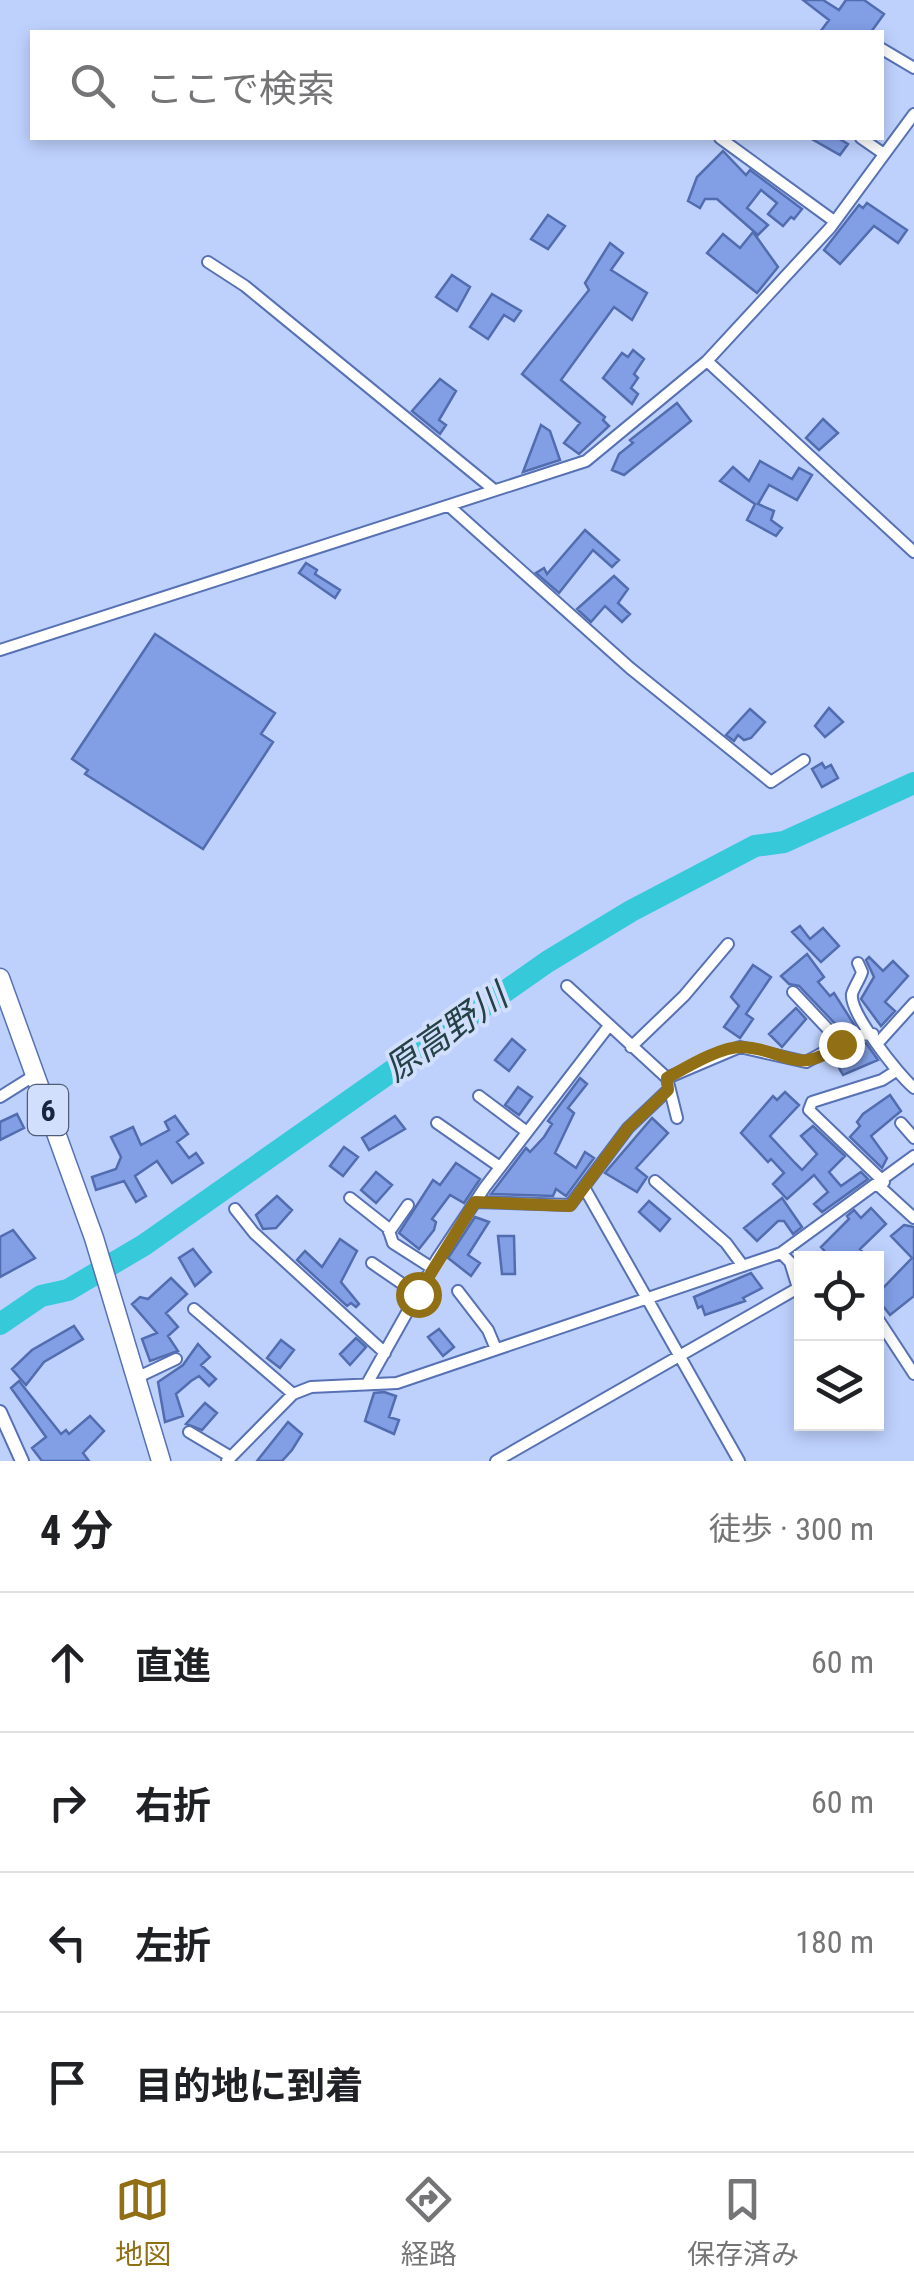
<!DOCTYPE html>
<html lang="ja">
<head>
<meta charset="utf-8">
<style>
  :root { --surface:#fff; --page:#f2f2f2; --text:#202124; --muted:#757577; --line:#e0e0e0; --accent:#906f15 }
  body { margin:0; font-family:"Roboto Condensed","Noto Sans JP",sans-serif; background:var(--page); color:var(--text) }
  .controls { position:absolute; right:30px; bottom:30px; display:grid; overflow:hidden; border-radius:0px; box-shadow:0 5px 15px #0003 }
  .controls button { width:90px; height:90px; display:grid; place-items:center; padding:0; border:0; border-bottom:2px solid var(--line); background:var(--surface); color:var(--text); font:50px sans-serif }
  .stop { position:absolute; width:30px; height:30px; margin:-22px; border:8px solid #906f15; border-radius:50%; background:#fff }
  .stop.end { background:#906f15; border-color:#fff; box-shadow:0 2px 10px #0008 }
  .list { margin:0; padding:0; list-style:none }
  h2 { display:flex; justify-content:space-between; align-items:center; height:130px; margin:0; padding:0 40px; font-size:42px }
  h2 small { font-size:32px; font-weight:400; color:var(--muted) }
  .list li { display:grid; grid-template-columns:65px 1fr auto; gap:30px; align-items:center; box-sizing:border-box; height:140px; padding:0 40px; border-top:2px solid var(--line) }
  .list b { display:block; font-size:38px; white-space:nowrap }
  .list em { font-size:32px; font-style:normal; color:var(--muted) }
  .icon { flex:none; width:55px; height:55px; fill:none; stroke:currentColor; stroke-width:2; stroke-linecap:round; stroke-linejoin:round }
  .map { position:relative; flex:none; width:914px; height:1461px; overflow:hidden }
  .search { position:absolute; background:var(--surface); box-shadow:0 5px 15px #0003; left:30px; right:30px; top:30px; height:110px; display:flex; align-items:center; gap:25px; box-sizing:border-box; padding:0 35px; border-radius:0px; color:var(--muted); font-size:38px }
  .sheet { height:690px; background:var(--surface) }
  nav { display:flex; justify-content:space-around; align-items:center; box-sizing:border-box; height:140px; border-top:2px solid var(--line); background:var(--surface); font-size:28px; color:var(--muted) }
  nav a { display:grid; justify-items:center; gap:5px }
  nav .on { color:var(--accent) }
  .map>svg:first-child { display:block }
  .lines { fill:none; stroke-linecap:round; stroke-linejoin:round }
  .river { stroke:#35c9da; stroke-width:22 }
  .building { fill:#829fe6; stroke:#526daf; stroke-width:2.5 }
  .minor-casing { stroke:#5771b4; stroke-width:14 }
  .tertiary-casing { stroke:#5771b4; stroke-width:16 }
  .trunk-casing { stroke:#5771b4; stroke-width:21 }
  .minor { stroke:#fff; stroke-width:10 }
  .tertiary { stroke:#fff; stroke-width:12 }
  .trunk { stroke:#fff; stroke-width:18 }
  .route { stroke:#906f15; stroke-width:12 }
  .labels { text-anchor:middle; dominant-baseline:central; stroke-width:8; stroke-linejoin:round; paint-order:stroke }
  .shield { fill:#d1defc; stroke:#505c78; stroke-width:2.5 }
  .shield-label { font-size:30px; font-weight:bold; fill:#19243f }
  .water-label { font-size:35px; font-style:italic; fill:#244145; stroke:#d1defc }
</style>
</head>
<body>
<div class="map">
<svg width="914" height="1461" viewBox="0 0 914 1461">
  <rect width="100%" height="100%" fill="#bed1fd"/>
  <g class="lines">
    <path class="river" d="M 0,1324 L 41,1296 L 68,1290 L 144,1245 L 547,962 L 631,911 L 755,846 L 784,842 L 914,783"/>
  </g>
  <path class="building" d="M 803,0 L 823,0 L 839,10 L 846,0 L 864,0 L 884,14 L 871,32 L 820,32 L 829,20 Z
    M 810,138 L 838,138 L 848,144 L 840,155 Z
    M 723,151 L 746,175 L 750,170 L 802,209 L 794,219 L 791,217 L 783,226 L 768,214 L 777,203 L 761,190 L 747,208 L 768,225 L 758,235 L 717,199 L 705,199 L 700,208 L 688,201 L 697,177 Z
    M 867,203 L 907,230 L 898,243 L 874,226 L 840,264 L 824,250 L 859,205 L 863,208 Z
    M 548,215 L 565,226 L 548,249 L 531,239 Z
    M 753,232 L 778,267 L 757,293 L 707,253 L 723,234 L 740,248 Z
    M 610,243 L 623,253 L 611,270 L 647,293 L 632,320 L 614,307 L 561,380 L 605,417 L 603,420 L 609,426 L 579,454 L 564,443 L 580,423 L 522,374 L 589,290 L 585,283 Z
    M 452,275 L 470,287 L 457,311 L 436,297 Z
    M 492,294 L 521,311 L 514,321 L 504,315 L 488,339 L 470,327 Z
    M 633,350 L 644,359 L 634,374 L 638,378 L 631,388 L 638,394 L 632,404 L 603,378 L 622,353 L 628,357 Z
    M 440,379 L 456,391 L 439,420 L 446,425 L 440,434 L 412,411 Z
    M 677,403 L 691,421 L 624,475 L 612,470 L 619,454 L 633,443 L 630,440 Z
    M 823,419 L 838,433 L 819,450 L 806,438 Z
    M 541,425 L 550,431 L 560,460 L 523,472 Z
    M 760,461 L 792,479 L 799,468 L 812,475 L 797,500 L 769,485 L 758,504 L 774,511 L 771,520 L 782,528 L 776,536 L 747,520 L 755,504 L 720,481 L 733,467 L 749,481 Z
    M 585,530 L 619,560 L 612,567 L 593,550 L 559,593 L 536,573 L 544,568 L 547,574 Z
    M 306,563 L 317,570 L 315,574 L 340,590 L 335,598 L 299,573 Z
    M 614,576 L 628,589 L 618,603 L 630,614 L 622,622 L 605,606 L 591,622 L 577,609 Z
    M 155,634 L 275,713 L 261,734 L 273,742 L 203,849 L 85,774 L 88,770 L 72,759 Z
    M 829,708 L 843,722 L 825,737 L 815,726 Z
    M 750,709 L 765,722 L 751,738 L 744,740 L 738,735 L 734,741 L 726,735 Z
    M 822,763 L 825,768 L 831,765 L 838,778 L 822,787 L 812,769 Z
    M 800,926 L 810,939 L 823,928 L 839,946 L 821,962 L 792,932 Z
    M 807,954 L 824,977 L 818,982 L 830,996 L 834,993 L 855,1026 L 843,1032 L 799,986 L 789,984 L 781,976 Z
    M 869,957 L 883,971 L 893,961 L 908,976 L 885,1002 L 895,1011 L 881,1026 L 861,999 L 874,977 L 866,960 Z
    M 753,965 L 771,977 L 746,1014 L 753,1019 L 740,1038 L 724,1027 L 739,1006 L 731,997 Z
    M 796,1008 L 806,1019 L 782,1047 L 769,1034 Z
    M 512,1039 L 525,1050 L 509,1071 L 495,1060 Z
    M 866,1043 L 878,1060 L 843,1075 L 833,1057 Z
    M 580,1078 L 587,1084 L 568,1108 L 574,1113 L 555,1153 L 576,1168 L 585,1152 L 594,1158 L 566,1196 L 556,1189 L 553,1196 L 491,1194 L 526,1148 L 530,1152 L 544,1137 L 552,1124 L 548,1121 Z
    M 518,1087 L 532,1097 L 519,1115 L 505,1105 Z
    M 785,1092 L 799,1105 L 770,1136 L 795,1163 L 802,1170 L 817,1154 L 801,1136 L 813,1126 L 845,1156 L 829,1172 L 841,1186 L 861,1172 L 868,1179 L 822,1212 L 814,1204 L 828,1192 L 814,1175 L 787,1199 L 773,1184 L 784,1173 L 771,1159 L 768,1162 L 741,1133 L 773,1096 L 777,1100 Z
    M 890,1095 L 901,1111 L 871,1136 L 887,1158 L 882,1168 L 850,1137 L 860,1126 L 857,1122 L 863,1114 Z
    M 17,1114 L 24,1128 L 0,1140 L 0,1122 Z
    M 175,1116 L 188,1134 L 177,1142 L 189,1158 L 196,1153 L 203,1163 L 172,1183 L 157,1161 L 135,1176 L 146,1196 L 136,1202 L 124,1181 L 96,1190 L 92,1177 L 116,1169 L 121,1157 L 111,1137 L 133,1127 L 141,1145 L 169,1130 L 165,1122 Z
    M 395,1116 L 405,1129 L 369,1150 L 362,1138 Z
    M 652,1118 L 668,1133 L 636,1168 L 647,1177 L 637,1192 L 605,1173 Z
    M 344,1147 L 358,1157 L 343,1176 L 330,1166 Z
    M 456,1163 L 480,1179 L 464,1203 L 450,1195 L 432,1219 L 436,1222 L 434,1230 L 419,1249 L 399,1233 L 433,1180 L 440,1185 Z
    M 376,1172 L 392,1185 L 376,1203 L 361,1190 Z
    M 277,1196 L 292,1210 L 276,1228 L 263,1229 L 256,1215 Z
    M 782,1198 L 802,1227 L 793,1234 L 784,1221 L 778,1221 L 757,1241 L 744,1228 Z
    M 649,1201 L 670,1219 L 660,1231 L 639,1212 Z
    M 871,1208 L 886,1224 L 860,1249 L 868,1258 L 831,1258 L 821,1247 L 849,1219 L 847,1216 L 854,1210 L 861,1218 Z
    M 475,1217 L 489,1222 L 468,1255 L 480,1263 L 471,1276 L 448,1258 Z
    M 904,1225 L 914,1227 L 914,1296 L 890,1315 L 876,1297 L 876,1281 L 882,1289 L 912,1258 L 891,1236 Z
    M 13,1230 L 35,1258 L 0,1277 L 0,1237 Z
    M 498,1236 L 514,1236 L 515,1274 L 502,1274 Z
    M 340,1239 L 357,1251 L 341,1282 L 359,1304 L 356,1307 L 351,1303 L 347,1306 L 297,1260 L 305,1251 L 322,1267 Z
    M 193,1249 L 211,1272 L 195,1286 L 179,1258 Z
    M 751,1273 L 762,1288 L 743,1298 L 745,1301 L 705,1315 L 702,1306 L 698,1308 L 694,1297 Z
    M 171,1278 L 187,1294 L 166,1313 L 178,1327 L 168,1336 L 178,1351 L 150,1361 L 142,1339 L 157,1333 L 132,1304 L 140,1297 L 148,1299 Z
    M 74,1326 L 83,1339 L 44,1362 L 26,1385 L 12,1369 L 32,1350 Z
    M 439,1329 L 454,1347 L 443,1356 L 428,1337 Z
    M 356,1338 L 366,1347 L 350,1365 L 340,1354 Z
    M 281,1340 L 294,1350 L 280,1368 L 267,1358 Z
    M 198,1344 L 210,1357 L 201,1365 L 216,1379 L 209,1386 L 199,1376 L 191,1381 L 176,1394 L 183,1416 L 165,1422 L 158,1382 L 183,1365 Z
    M 19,1381 L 61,1434 L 66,1430 L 69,1434 L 90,1416 L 104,1431 L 83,1453 L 89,1461 L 42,1461 L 32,1448 L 46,1437 L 11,1388 Z
    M 384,1392 L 396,1396 L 389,1417 L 399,1420 L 394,1434 L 365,1421 L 374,1393 Z
    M 205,1403 L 217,1413 L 202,1430 L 186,1424 Z
    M 288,1422 L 302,1434 L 292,1450 L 282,1461 L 257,1461 Z"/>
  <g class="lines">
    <g class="minor-casing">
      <path id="minor" d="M 882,49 L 914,68
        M 720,138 L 834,221
        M 861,138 L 884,154
        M 208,262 L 245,286 L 493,489
        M 707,361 L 914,552
        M 449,506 L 630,668 L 771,782 L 804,760
        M 0,650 L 586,461 L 707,361 L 830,228 L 914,114
        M 858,963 L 862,972 C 860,979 854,987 852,994 C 849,1013 899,1075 914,1088
        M 567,986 L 667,1078
        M 793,992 L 841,1043
        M 877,1044 L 914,1003
        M 631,1047 L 684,996 L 728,944
        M 479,1096 L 527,1132
        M 0,1097 L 35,1075
        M 677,1118 L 667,1078 L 740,1047 L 806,1062 L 856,1035 L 873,1034
        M 437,1123 L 500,1167
        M 901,1123 L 914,1138
        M 655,1181 L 726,1243 L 743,1266
        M 884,1182 L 809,1110 L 812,1102 L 882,1080 L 896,1071
        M 879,1186 L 914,1218
        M 585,1189 L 739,1461
        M 350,1198 L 388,1228 L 393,1243 L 432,1268
        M 475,1202 L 570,1205 L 628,1128 L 668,1090
        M 235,1209 L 254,1233 L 385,1353
        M 389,1232 L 408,1205
        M 372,1263 L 417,1294
        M 458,1291 L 488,1330 L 496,1349
        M 194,1309 L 293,1394
        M 876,1316 L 914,1374
        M 134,1379 L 176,1359
        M 368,1382 L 437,1259 L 485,1187 L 608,1027
        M 189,1432 L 231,1457
        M 227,1461 L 293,1394 L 311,1387 L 397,1383 L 781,1253 L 914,1156
        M 496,1461 L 798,1288 L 790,1262 L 781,1253"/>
    </g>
    <g class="tertiary-casing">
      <path id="tertiary" d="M 0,1412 L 22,1461"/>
    </g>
    <g class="trunk-casing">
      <path id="trunk" d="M 0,978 L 94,1238 L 161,1461"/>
    </g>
    <use href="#minor" class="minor"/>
    <use href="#tertiary" class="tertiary"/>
    <use href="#trunk" class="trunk"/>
  </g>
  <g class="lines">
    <path class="route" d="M 418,1294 L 475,1202 L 570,1206 L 628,1128 L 668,1090 L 667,1078 C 687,1067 719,1047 742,1047 C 787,1049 796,1078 841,1044"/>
  </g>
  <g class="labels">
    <rect class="shield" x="28" y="1085" width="40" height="50" rx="8"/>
    <g class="shield-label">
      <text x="48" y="1110">6</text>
    </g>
    <g class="water-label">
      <text transform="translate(446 1033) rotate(-35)">原高野川</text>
    </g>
  </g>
</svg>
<div class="controls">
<button><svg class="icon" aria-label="locate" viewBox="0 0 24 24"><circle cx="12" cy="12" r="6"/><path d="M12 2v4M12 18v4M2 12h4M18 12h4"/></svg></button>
<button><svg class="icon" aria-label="layers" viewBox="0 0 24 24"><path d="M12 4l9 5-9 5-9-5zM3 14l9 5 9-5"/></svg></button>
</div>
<div class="stop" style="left:418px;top:1294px"></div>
<div class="stop end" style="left:841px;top:1044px"></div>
<div class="search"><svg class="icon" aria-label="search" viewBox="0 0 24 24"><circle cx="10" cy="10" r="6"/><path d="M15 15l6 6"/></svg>ここで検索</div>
</div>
<section class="sheet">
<h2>4 分<small>徒歩 · 300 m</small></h2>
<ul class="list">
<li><svg class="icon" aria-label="ahead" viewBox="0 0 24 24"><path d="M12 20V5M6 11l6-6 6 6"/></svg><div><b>直進</b></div><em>60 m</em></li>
<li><svg class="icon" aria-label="right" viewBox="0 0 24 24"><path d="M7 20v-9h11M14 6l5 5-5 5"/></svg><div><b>右折</b></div><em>60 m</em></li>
<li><svg class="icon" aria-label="left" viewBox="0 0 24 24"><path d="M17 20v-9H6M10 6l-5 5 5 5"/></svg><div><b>左折</b></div><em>180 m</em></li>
<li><svg class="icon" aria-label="arrive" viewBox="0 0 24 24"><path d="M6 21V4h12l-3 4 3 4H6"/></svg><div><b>目的地に到着</b></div></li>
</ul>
</section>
<nav>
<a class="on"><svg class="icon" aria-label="map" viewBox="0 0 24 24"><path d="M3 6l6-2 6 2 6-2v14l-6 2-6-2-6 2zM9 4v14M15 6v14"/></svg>地図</a>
<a><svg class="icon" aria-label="directions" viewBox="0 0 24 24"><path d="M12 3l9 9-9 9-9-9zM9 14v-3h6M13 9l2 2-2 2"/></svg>経路</a>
<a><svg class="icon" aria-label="saved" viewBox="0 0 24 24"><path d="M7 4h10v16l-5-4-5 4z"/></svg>保存済み</a>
</nav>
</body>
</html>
